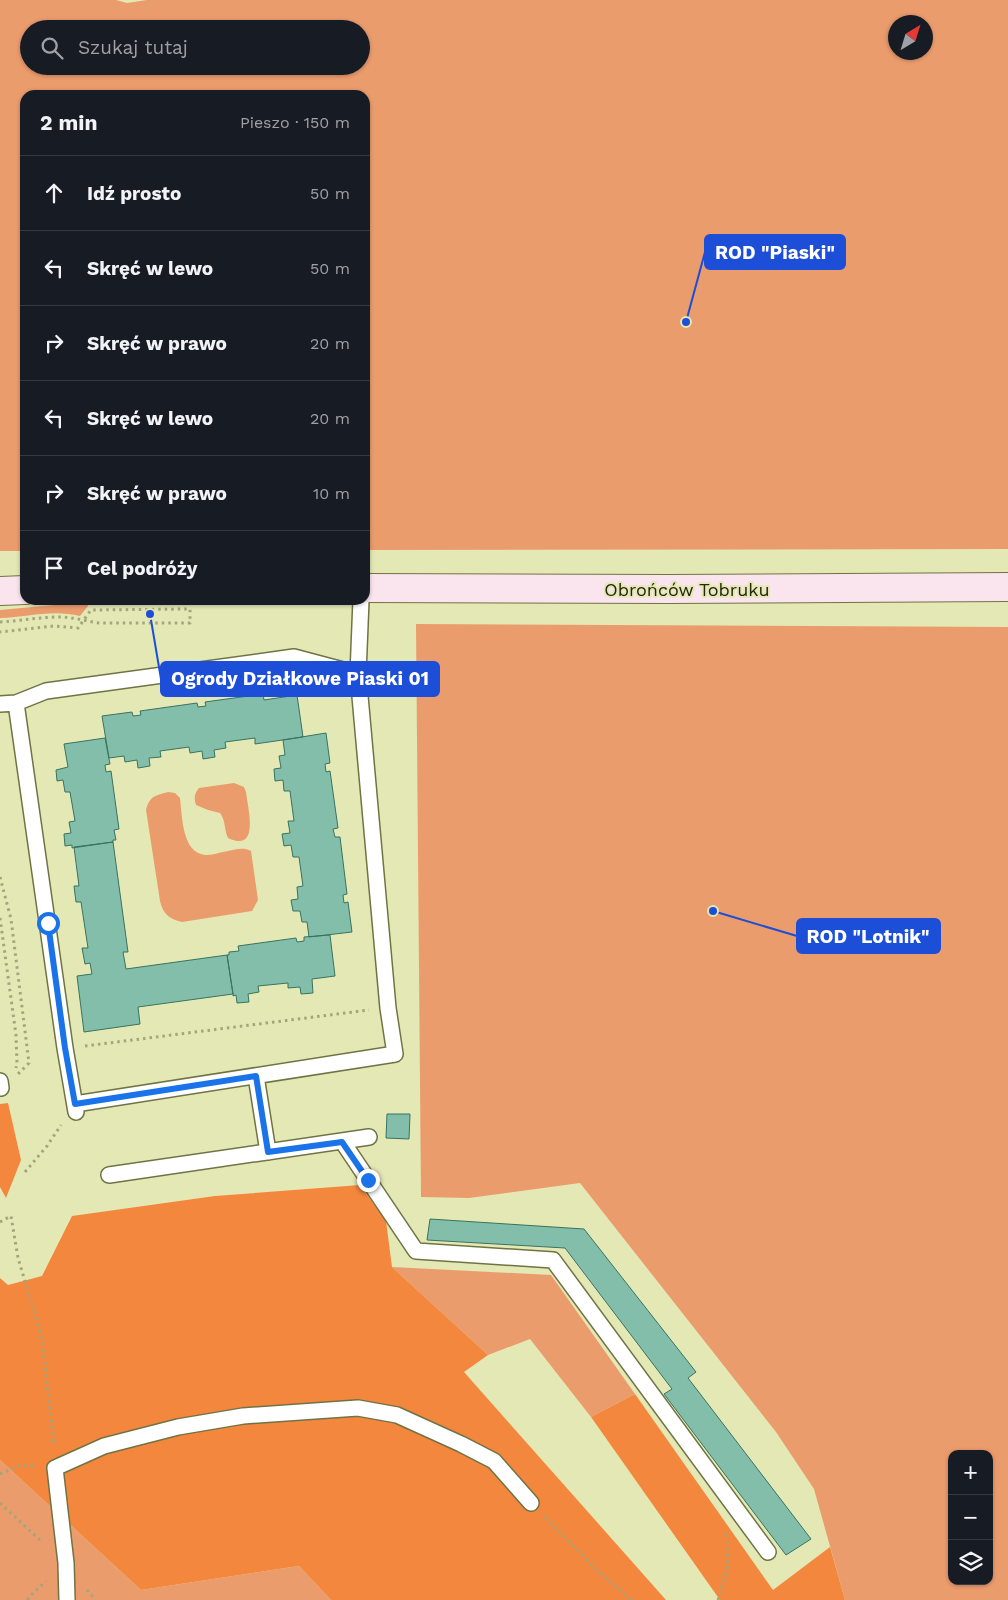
<!DOCTYPE html>
<html lang="pl">
<head>
<meta charset="utf-8">
<style>
  :root { --surface:#171b24; --page:#20242c; --text:#f1f3f6; --muted:#9ea1a6; --line:#363941 }
  body { margin:0; font-family:"Work Sans",sans-serif; background:var(--page); color:var(--text) }
  .controls { position:absolute; right:15px; bottom:15px; display:grid; overflow:hidden; border-radius:10px; box-shadow:0 1px 4px #0004 }
  .controls button { width:45px; height:45px; display:grid; place-items:center; padding:0; border:0; border-bottom:1px solid var(--line); background:var(--surface); color:var(--text); font:25px sans-serif }
  .compass { position:absolute; left:888px; top:15px; width:45px; height:45px; border-radius:50%; background:var(--surface); box-shadow:0 1px 4px #0004; rotate:38deg }
  .stop { position:absolute; width:15px; height:15px; margin:-11px; border:4px solid #1a73e8; border-radius:50%; background:#fff }
  .stop.end { background:#1a73e8; border-color:#fff; box-shadow:0 1px 5px #0008 }
  .list { margin:0; padding:0; list-style:none }
  h2 { display:flex; justify-content:space-between; align-items:center; height:65px; margin:0; padding:0 20px; font-size:21px }
  h2 small { font-size:16px; font-weight:400; color:var(--muted) }
  .list li { display:grid; grid-template-columns:32px 1fr auto; gap:15px; align-items:center; box-sizing:border-box; height:75px; padding:0 20px; border-top:1px solid var(--line) }
  .list b { display:block; font-size:19px; white-space:nowrap }
  .list em { font-size:16px; font-style:normal; color:var(--muted) }
  .icon { flex:none; width:28px; height:28px; fill:none; stroke:currentColor; stroke-width:2; stroke-linecap:round; stroke-linejoin:round }
  .map { position:relative; flex:none; width:1008px; height:1600px; overflow:hidden }
  .search { position:absolute; background:var(--surface); box-shadow:0 1px 4px #0004; left:20px; top:20px; width:350px; height:55px; display:flex; align-items:center; gap:12px; box-sizing:border-box; padding:0 18px; border-radius:28px; color:var(--muted); font-size:19px }
  .panel { position:absolute; background:var(--surface); box-shadow:0 1px 4px #0004; left:20px; top:90px; width:350px; height:515px; border-radius:15px }
  .map>svg:first-child { display:block }
  .green { fill:#eb9c6d; fill-rule:evenodd }
  .forest { fill:#f4873e }
  .building { fill:#83beaa; stroke:#387361 }
  .lines { fill:none; stroke-linecap:round; stroke-linejoin:round }
  .lane-casing { stroke:#707343; stroke-width:18 }
  .secondary-casing { stroke:#707343; stroke-width:30 }
  .path { stroke:#a3a67d; stroke-width:3; stroke-dasharray:2.5 4; stroke-linecap:butt }
  .lane { stroke:#fff; stroke-width:15 }
  .secondary { stroke:#fae4ee; stroke-width:28 }
  .route { stroke:#1a73e8; stroke-width:6 }
  .labels { text-anchor:middle; dominant-baseline:central; stroke-width:4; stroke-linejoin:round; paint-order:stroke }
  .street-label { font-size:18px; fill:#242611; stroke:#e4e8b4 }
  .leader { fill:none; stroke:#1d4ed8; stroke-width:2 }
  .callout-dot { fill:#1d4ed8; stroke:#e4e8b4; stroke-width:2 }
  .callout { fill:#1d4ed8; stroke:#1d4ed8; stroke-width:2 }
  .callout-label { font-size:19px; text-anchor:middle; font-weight:bold; fill:#fff }
</style>
</head>
<body>
<div class="map">
<svg width="1008" height="1600" viewBox="0 0 1008 1600">
  <rect width="100%" height="100%" fill="#e4e8b4"/>
  <path class="green" d="M 0,0 L 116,0 L 127,3 L 147,0 L 1008,0 L 1008,549 L 365,550 L 365,95 L 25,95 L 25,551 L 0,551 ZM 896,22 L 926,22 L 926,52 L 896,52 ZM 29,29 L 361,29 L 361,66 L 29,66 Z
    M 87,602 L 88,606 L 80,616 C 53,609 27,617 0,618 L 0,610 Z
    M 416,624 L 1008,627 L 1008,1600 L 845,1600 L 814,1489 L 776,1432 L 580,1183 L 469,1198 L 421,1197 ZM 952,1454 L 989,1454 L 989,1581 L 952,1581 Z
    M 234,783 L 244,787 L 246,792 C 248,809 260,853 228,838 C 224,830 226,821 220,813 L 208,810 L 196,805 C 194,798 194,794 199,788 Z
    M 168,792 L 175,793 L 180,798 C 182,814 182,849 201,854 C 209,857 220,852 228,851 C 236,849 244,847 251,851 L 258,900 L 252,911 L 182,922 C 169,919 163,914 160,901 L 146,810 C 150,796 154,796 168,792 Z
    M 392,1267 L 551,1275 L 635,1394 L 591,1417 L 530,1339 L 488,1355 Z
    M 0,1460 L 141,1590 L 299,1566 L 331,1600 L 0,1600 Z"/>
  <path class="forest" d="M 8,1103 L 21,1160 L 6,1198 L 0,1187 L 0,1104 Z
    M 360,1185 L 386,1221 L 392,1267 L 488,1355 L 464,1372 L 666,1600 L 331,1600 L 299,1566 L 141,1590 L 0,1460 L 0,1278 L 8,1285 L 42,1276 L 72,1216 L 215,1196 Z
    M 635,1394 L 773,1590 L 830,1547 L 845,1600 L 720,1600 L 591,1417 Z"/>
  <path class="building" d="M 263,694 L 264,700 L 297,695 L 303,737 L 255,744 L 255,738 L 225,742 L 226,748 L 214,750 L 215,757 L 203,759 L 202,751 L 190,753 L 189,747 L 160,751 L 161,757 L 149,758 L 150,766 L 138,768 L 137,760 L 125,762 L 124,756 L 109,758 L 102,716 L 132,712 L 133,716 L 141,715 L 140,711 L 197,703 L 198,707 L 206,706 L 205,702 Z
    M 326,733 L 330,763 L 325,764 L 326,772 L 330,771 L 338,828 L 333,829 L 335,837 L 340,837 L 347,894 L 343,895 L 344,903 L 348,902 L 352,932 L 309,937 L 307,922 L 302,922 L 300,911 L 293,911 L 291,900 L 298,899 L 297,887 L 303,886 L 299,857 L 293,857 L 291,845 L 284,846 L 282,834 L 290,833 L 288,821 L 294,821 L 290,791 L 284,791 L 283,780 L 275,781 L 274,769 L 281,768 L 279,756 L 285,755 L 283,740 Z
    M 105,738 L 110,764 L 105,765 L 106,772 L 111,771 L 119,829 L 114,830 L 116,840 L 113,840 L 113,842 L 72,848 L 72,845 L 65,846 L 64,834 L 71,833 L 69,822 L 75,821 L 70,792 L 65,792 L 63,780 L 57,781 L 56,770 L 68,767 L 64,744 Z
    M 113,842 L 128,952 L 123,952 L 126,969 L 227,955 L 233,994 L 138,1007 L 140,1024 L 84,1032 L 77,976 L 92,974 L 90,963 L 85,964 L 82,948 L 88,948 L 81,902 L 76,902 L 74,886 L 79,886 L 74,847 Z
    M 330,935 L 335,976 L 312,979 L 313,993 L 301,994 L 300,987 L 288,988 L 288,983 L 258,986 L 259,992 L 248,994 L 249,1002 L 237,1003 L 236,995 L 233,996 L 233,994 L 227,955 L 229,955 L 229,952 L 239,951 L 238,946 L 296,938 L 297,942 L 304,941 L 304,937 Z
    M 387,1114 L 410,1114 L 409,1139 L 386,1138 Z
    M 430,1219 L 584,1229 L 696,1372 L 688,1378 L 811,1539 L 786,1555 L 664,1394 L 672,1389 L 565,1248 L 427,1240 Z"/>
  <g class="lines">
    <g class="lane-casing">
      <path id="lane" d="M 16,703 L 46,691 L 294,657 L 358,674
        M 0,704 L 16,703 L 65,1048 L 76,1112
        M 256,1076 L 268,1152
        M 0,1081 L 1,1088
        M 75,1104 L 395,1054 L 388,1008 L 358,674 L 361,600
        M 342,1141 L 416,1251 L 553,1260 L 768,1552
        M 109,1175 L 369,1137
        M 67,1600 L 66,1563 L 55,1468 L 104,1446 L 178,1427 L 243,1416 L 358,1408 L 397,1415 L 461,1444 L 494,1461 L 531,1503"/>
    </g>
    <g class="secondary-casing">
      <path id="secondary" d="M 365,588 L 669,589 L 1008,587
        M 0,591 L 25,590"/>
    </g>
    <path class="path" d="M 0,622 C 20,621 40,617 59,617 C 73,617 86,621 99,623 L 190,623 L 190,609 L 91,610 L 78,628 L 54,626 L 0,632
      M 0,877 L 11,919 L 29,1063 L 18,1074
      M 0,918 L 16,1035 L 17,1063 L 16,1068
      M 85,1046 L 369,1010
      M 25,1172 L 47,1146 L 61,1125
      M 0,1222 L 11,1216 L 18,1258 L 42,1338 L 54,1446
      M 0,1474 L 20,1465 L 36,1466
      M 0,1503 L 42,1542
      M 545,1517 L 599,1572 L 631,1600
      M 87,1590 L 96,1600
      M 28,1600 L 28,1598 L 46,1581
      M 718,1600 L 728,1566 L 726,1530"/>
    <use href="#lane" class="lane"/>
    <use href="#secondary" class="secondary"/>
  </g>
  <g class="lines">
    <path class="route" d="M 48,923 L 65,1048 L 75,1104 L 256,1076 L 268,1152 L 342,1142 L 368,1180"/>
  </g>
  <g class="labels">
    <g class="street-label">
      <text x="687" y="589">Obrońców Tobruku</text>
    </g>
  </g>
  <path class="leader" d="M686 322L705 252M150 614L161 679M713 911L797 936"/>
  <g class="callout-dot">
    <circle cx="686" cy="322" r="5"/>
    <circle cx="150" cy="614" r="5"/>
    <circle cx="713" cy="911" r="5"/>
  </g>
  <g class="callout">
    <rect x="705" y="235" width="140" height="34" rx="5"/>
    <rect x="161" y="662" width="278" height="34" rx="5"/>
    <rect x="797" y="919" width="143" height="34" rx="5"/>
  </g>
  <g class="callout-label">
    <text x="775" y="259">ROD "Piaski"</text>
    <text x="300" y="685">Ogrody Działkowe Piaski 01</text>
    <text x="868" y="943">ROD "Lotnik"</text>
  </g>
</svg>
<div class="controls">
<button>+</button>
<button>−</button>
<button><svg class="icon" aria-label="layers" viewBox="0 0 24 24"><path d="M12 4l9 5-9 5-9-5zM3 14l9 5 9-5"/></svg></button>
</div>
<svg class="compass" viewBox="-18 -18 36 36"><path d="M0-13l5 13h-10z" fill="#e53935"/><path d="M0 13l5-13h-10z" fill="#9ea1a6"/></svg>
<div class="stop" style="left:48px;top:923px"></div>
<div class="stop end" style="left:368px;top:1180px"></div>
<div class="search"><svg class="icon" aria-label="search" viewBox="0 0 24 24"><circle cx="10" cy="10" r="6"/><path d="M15 15l6 6"/></svg>Szukaj tutaj</div>
<section class="panel">
<h2>2 min<small>Pieszo · 150 m</small></h2>
<ul class="list">
<li><svg class="icon" aria-label="ahead" viewBox="0 0 24 24"><path d="M12 20V5M6 11l6-6 6 6"/></svg><div><b>Idź prosto</b></div><em>50 m</em></li>
<li><svg class="icon" aria-label="left" viewBox="0 0 24 24"><path d="M17 20v-9H6M10 6l-5 5 5 5"/></svg><div><b>Skręć w lewo</b></div><em>50 m</em></li>
<li><svg class="icon" aria-label="right" viewBox="0 0 24 24"><path d="M7 20v-9h11M14 6l5 5-5 5"/></svg><div><b>Skręć w prawo</b></div><em>20 m</em></li>
<li><svg class="icon" aria-label="left" viewBox="0 0 24 24"><path d="M17 20v-9H6M10 6l-5 5 5 5"/></svg><div><b>Skręć w lewo</b></div><em>20 m</em></li>
<li><svg class="icon" aria-label="right" viewBox="0 0 24 24"><path d="M7 20v-9h11M14 6l5 5-5 5"/></svg><div><b>Skręć w prawo</b></div><em>10 m</em></li>
<li><svg class="icon" aria-label="arrive" viewBox="0 0 24 24"><path d="M6 21V4h12l-3 4 3 4H6"/></svg><div><b>Cel podróży</b></div></li>
</ul>
</section>
</div>
</body>
</html>
